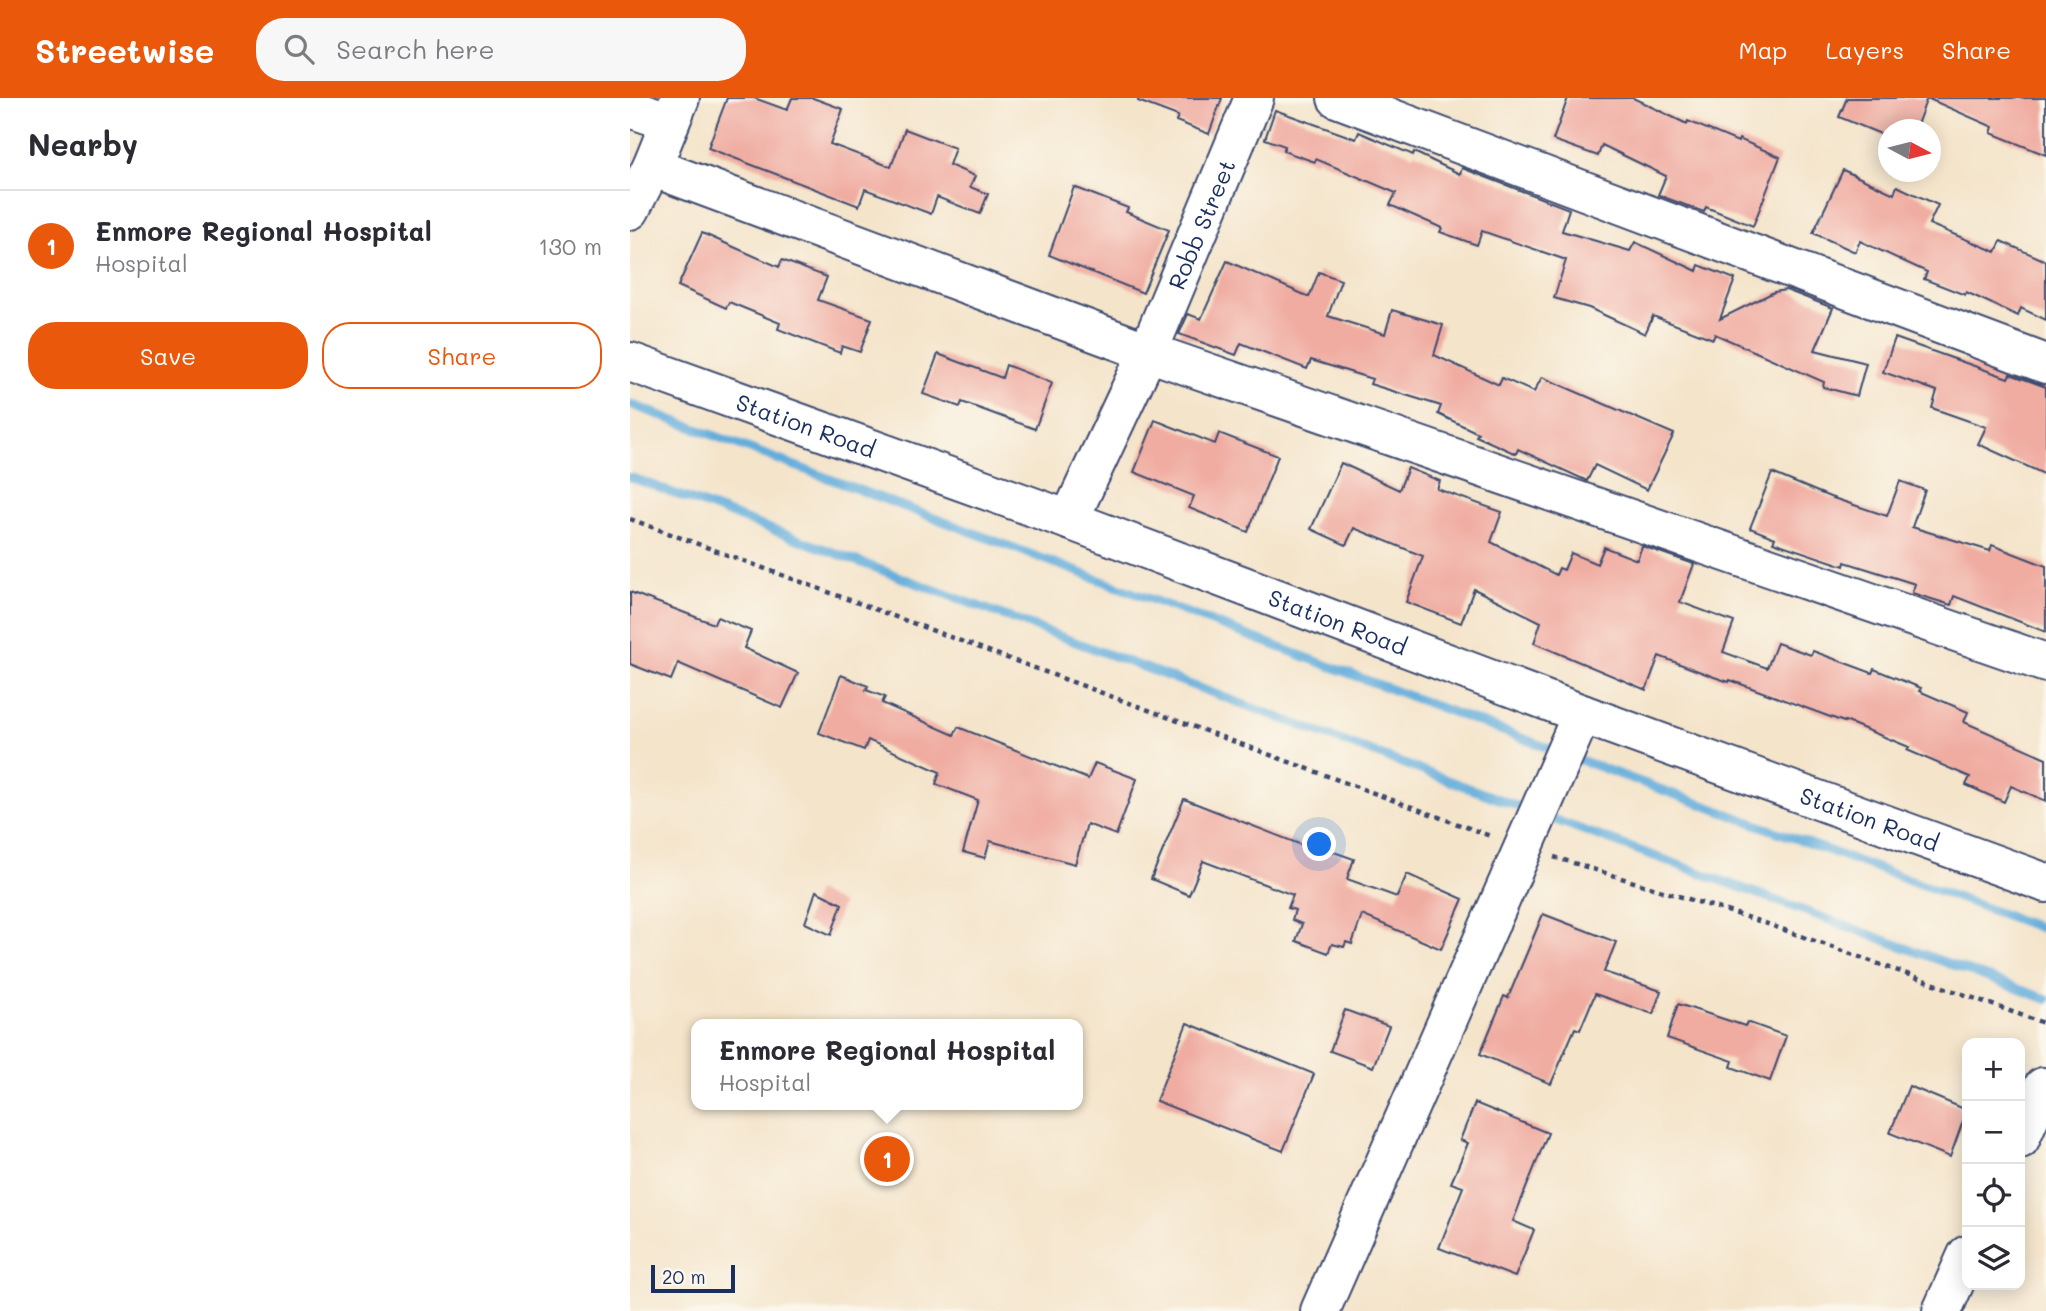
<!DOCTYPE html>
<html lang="en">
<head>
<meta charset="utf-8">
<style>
  :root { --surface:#fff; --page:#f7f7f7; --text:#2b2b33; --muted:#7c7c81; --line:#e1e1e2; --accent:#ea580c }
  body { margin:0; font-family:Mali,sans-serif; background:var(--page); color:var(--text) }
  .controls { position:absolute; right:21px; bottom:21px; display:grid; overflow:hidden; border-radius:14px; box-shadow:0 4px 18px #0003 }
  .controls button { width:63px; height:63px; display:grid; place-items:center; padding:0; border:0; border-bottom:2px solid var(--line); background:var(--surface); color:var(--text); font:35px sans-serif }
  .compass { position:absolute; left:1248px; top:21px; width:63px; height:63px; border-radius:50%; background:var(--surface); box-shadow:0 4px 18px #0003; rotate:97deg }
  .scale { position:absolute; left:21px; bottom:18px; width:84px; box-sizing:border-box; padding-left:7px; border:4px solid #1b2f5e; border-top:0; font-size:19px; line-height:24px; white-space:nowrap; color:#1b2f5e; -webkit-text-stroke:5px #fbf7ec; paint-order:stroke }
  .you { position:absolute; left:690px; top:747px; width:24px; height:24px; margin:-18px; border:5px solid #fff; border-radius:50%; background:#1a73e8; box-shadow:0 0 0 10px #1a73e833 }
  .badge { display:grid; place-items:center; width:46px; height:46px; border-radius:50%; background:var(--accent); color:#fff; font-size:23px; font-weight:700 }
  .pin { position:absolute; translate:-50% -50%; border:4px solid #fff; box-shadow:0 2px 7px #0006 }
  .popup { position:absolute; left:61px; top:921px; width:392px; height:91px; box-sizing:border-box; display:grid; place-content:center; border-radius:14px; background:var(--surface); filter:drop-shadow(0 2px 5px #0005); font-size:23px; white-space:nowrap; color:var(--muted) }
  .popup b { font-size:26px; color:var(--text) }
  .popup::after { content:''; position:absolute; left:50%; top:100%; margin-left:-14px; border:14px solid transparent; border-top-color:var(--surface) }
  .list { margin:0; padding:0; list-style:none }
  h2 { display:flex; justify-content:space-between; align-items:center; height:91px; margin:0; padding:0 28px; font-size:30px }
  h2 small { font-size:23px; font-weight:400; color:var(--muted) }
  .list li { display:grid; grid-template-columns:46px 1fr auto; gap:21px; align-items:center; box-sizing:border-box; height:112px; padding:0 28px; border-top:2px solid var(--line) }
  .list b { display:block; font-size:26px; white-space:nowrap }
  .list p { margin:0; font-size:23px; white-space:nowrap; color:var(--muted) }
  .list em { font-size:23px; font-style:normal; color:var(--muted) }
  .actions { display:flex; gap:14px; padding:21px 28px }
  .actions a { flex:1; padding:16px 0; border:2px solid var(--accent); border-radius:28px; text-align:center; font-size:24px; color:var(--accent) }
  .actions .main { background:var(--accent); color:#fff }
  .icon { flex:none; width:38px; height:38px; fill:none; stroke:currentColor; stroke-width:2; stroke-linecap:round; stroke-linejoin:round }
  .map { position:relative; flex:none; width:1416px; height:1213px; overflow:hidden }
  header { display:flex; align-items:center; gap:42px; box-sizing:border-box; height:98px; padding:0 35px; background:var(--accent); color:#fff }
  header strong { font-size:33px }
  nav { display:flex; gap:38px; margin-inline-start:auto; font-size:24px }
  .search { width:490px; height:63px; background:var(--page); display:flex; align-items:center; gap:18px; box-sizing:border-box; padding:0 24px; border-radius:28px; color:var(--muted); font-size:26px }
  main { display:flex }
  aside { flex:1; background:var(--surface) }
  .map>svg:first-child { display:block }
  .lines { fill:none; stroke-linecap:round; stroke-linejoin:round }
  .stream { stroke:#63addb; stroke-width:9 }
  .building { fill:#f0aca1 }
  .minor-casing { stroke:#3c4a6e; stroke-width:42 }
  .path { stroke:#3c4a6e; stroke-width:4.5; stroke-dasharray:5 5; stroke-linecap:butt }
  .minor { stroke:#fff; stroke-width:38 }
  .labels { text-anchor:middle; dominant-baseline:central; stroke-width:7; stroke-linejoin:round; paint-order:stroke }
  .street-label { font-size:23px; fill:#1b2f5e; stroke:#fbf7ec }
</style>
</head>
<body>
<header>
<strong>Streetwise</strong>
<div class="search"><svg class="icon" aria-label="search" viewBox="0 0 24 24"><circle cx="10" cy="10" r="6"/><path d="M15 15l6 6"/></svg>Search here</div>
<nav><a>Map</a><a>Layers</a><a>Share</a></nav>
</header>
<main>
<aside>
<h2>Nearby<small></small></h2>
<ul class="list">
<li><span class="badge">1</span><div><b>Enmore Regional Hospital</b><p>Hospital</p></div><em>130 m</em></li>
</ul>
<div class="actions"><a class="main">Save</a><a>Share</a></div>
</aside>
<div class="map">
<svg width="1416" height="1213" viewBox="0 0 1416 1213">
  <rect width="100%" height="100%" fill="#fbf7ec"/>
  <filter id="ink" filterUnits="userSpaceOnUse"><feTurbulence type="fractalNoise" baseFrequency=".0143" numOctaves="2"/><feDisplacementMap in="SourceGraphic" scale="14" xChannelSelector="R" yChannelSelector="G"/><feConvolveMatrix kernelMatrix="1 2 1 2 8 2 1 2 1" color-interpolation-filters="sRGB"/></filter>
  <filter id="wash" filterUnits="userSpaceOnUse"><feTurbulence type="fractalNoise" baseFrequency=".00686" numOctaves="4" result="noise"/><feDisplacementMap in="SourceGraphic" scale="28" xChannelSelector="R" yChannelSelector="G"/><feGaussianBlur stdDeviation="1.57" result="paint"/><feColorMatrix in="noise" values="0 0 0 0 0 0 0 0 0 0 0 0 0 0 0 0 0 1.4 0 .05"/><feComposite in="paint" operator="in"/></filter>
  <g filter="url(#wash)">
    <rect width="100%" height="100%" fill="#f4e4ca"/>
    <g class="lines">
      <path class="stream" d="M 0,306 L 926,653
        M 0,379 L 901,713
        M 942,659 L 1416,832
        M 917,719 L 1416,901"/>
    </g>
    <g id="blocks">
      <path class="building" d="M 97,0 L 124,0 L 157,12 L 162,0 L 183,0 L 213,11 L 200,46 L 261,69 L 275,31 L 325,50 L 319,67 L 345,78 L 340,89 L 358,96 L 350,116 L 307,99 L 301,116 L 235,91 L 229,108 L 78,50 Z
        M 508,0 L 592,0 L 579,36 L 546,23 L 548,18 L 508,3 Z
        M 938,0 L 1003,0 L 1057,26 L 1058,23 L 1108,44 L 1109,41 L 1150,59 L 1123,128 L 1076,109 L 1074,114 L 1028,97 L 1036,78 L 972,47 L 968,58 L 923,42 Z
        M 1217,0 L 1416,0 L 1416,57 L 1361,35 L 1363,29 L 1297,0 L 1285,32 L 1258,32 L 1258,39 L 1209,19 Z
        M 645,12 L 726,41 L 729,34 L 783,57 L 784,54 L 830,76 L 832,70 L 939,111 L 932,133 L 1000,153 L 1005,144 L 1067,173 L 1069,167 L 1105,181 L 1090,221 L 1144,194 L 1156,192 L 1203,210 L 1185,252 L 1236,265 L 1227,298 L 1193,289 L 1194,284 L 1085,236 L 1083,241 L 1023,218 L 1015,236 L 959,210 L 924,200 L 936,162 L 852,133 L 847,147 L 810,134 L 812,130 L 760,107 L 766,95 L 686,61 L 685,64 L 653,53 L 655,48 L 635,41 Z
        M 1213,72 L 1264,96 L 1267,88 L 1308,107 L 1299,126 L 1366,154 L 1371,143 L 1416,163 L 1416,222 L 1391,210 L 1388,218 L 1336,194 L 1335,197 L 1294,181 L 1297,174 L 1230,143 L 1225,154 L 1183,135 Z
        M 444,89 L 498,110 L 496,114 L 539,132 L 513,195 L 419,157 Z
        M 72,135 L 149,169 L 152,162 L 197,179 L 188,202 L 242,221 L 230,254 L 212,248 L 210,255 L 148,231 L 150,225 L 99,204 L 96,210 L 48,188 Z
        M 597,163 L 679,199 L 689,174 L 711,182 L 698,218 L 755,236 L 762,212 L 813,227 L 804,257 L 869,287 L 872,280 L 904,294 L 912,279 L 1044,336 L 1017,392 L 965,367 L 957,383 L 888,351 L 886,356 L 846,338 L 848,335 L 808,316 L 811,308 L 740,286 L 742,281 L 681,262 L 677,271 L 611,245 L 606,257 L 549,236 L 558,216 L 571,221 Z
        M 1265,240 L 1378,280 L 1380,276 L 1416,289 L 1416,377 L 1348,346 L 1356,329 L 1302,310 L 1307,293 L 1253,274 Z
        M 308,256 L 372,280 L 376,267 L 422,285 L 405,331 L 332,304 L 330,309 L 293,296 Z
        M 525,322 L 585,346 L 589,335 L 648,358 L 618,434 L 559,410 L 564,398 L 504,374 Z
        M 711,365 L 769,392 L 778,370 L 810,383 L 807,391 L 872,414 L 861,444 L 926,477 L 929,470 L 934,472 L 941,455 L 967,466 L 974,449 L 1007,462 L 1012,448 L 1064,466 L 1050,504 L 1104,524 L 1093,554 L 1137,570 L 1147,545 L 1181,557 L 1183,553 L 1242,575 L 1244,571 L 1291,590 L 1289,593 L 1338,614 L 1334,624 L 1416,660 L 1416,703 L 1381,688 L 1374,704 L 1336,687 L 1340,679 L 1277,652 L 1279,649 L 1215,623 L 1214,624 L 1100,582 L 1099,584 L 1084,579 L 1029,558 L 1016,592 L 904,545 L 911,524 L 844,491 L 831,525 L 776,504 L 793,458 L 724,430 L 716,447 L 681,431 Z
        M 1142,375 L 1200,399 L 1257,418 L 1270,383 L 1295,392 L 1282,429 L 1360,453 L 1362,447 L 1416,468 L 1416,534 L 1324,498 L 1321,507 L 1282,495 L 1285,486 L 1215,464 L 1214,468 L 1143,444 L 1145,440 L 1120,430 Z
        M 0,494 L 84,526 L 87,519 L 121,533 L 114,550 L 168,575 L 152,610 L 48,565 L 41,582 L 0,566 Z
        M 211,577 L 238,588 L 236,592 L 255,599 L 252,605 L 324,637 L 328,629 L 458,681 L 465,665 L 507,681 L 486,737 L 457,726 L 445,766 L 360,743 L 355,760 L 333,754 L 348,702 L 306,686 L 310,674 L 238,642 L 234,652 L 189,635 Z
        M 554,701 L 682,751 L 684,747 L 724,761 L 717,781 L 767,799 L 777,776 L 833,801 L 811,851 L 732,817 L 722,846 L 716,844 L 714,849 L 702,846 L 698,855 L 666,843 L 672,826 L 662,822 L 665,812 L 658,810 L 663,797 L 573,763 L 559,797 L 521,781 Z
        M 186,793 L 212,806 L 201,837 L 175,825 Z
        M 913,816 L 986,844 L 974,874 L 1031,893 L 1023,916 L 965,896 L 950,932 L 945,930 L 921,986 L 850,956 L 874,898 L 878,900 Z
        M 1048,906 L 1115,928 L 1117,924 L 1156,938 L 1140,983 L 1101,969 L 1103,963 L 1037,940 Z
        M 715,912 L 759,928 L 743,969 L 700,953 Z
        M 557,925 L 684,976 L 653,1053 L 526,1003 Z
        M 1279,988 L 1337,1012 L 1320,1059 L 1260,1035 Z
        M 845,1005 L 918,1035 L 883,1123 L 904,1132 L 885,1179 L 809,1150 L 833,1089 L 821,1085 L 838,1045 L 830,1042 Z"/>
    </g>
  </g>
  <g filter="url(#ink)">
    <use href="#blocks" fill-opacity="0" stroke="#3c4a6e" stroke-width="2"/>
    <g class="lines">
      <g class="minor-casing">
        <g id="minor">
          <path d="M 707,0 L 1416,266"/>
          <path d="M 0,10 L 40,24"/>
          <path d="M 22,69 L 518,254 L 1416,565"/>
          <path d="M 0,112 L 22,69 L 50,0"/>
          <path id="s1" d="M 0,264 L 439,422 L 952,616 L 1416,785"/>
          <path id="s2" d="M 439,422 L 518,254 L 624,0"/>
          <path d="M 1390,1041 L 1413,989"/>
          <path d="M 690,1213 L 952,616"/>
          <path d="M 1312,1213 L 1337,1157"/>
        </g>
      </g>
      <path class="path" d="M 0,421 L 863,739
        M 924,759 L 1132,824 L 1416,926"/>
      <use href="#minor" class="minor"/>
    </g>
  </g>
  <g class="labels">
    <g class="street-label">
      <text stroke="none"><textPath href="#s2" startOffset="324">Robb Street</textPath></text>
      <text stroke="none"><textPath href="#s1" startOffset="187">Station Road</textPath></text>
      <text stroke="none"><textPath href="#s1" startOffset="754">Station Road</textPath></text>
      <text stroke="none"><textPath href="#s1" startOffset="1321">Station Road</textPath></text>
    </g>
  </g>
</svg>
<div class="controls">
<button>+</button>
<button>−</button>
<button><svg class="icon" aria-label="locate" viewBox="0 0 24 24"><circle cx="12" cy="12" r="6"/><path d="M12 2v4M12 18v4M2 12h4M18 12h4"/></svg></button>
<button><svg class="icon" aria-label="layers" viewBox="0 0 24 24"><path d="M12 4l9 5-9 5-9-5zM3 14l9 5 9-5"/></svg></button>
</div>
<svg class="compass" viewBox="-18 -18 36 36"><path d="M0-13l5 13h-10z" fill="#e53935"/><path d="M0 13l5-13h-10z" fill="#7c7c81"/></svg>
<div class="scale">20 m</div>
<div class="you"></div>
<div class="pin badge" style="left:257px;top:1061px">1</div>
<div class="popup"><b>Enmore Regional Hospital</b>Hospital</div>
</div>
</main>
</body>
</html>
